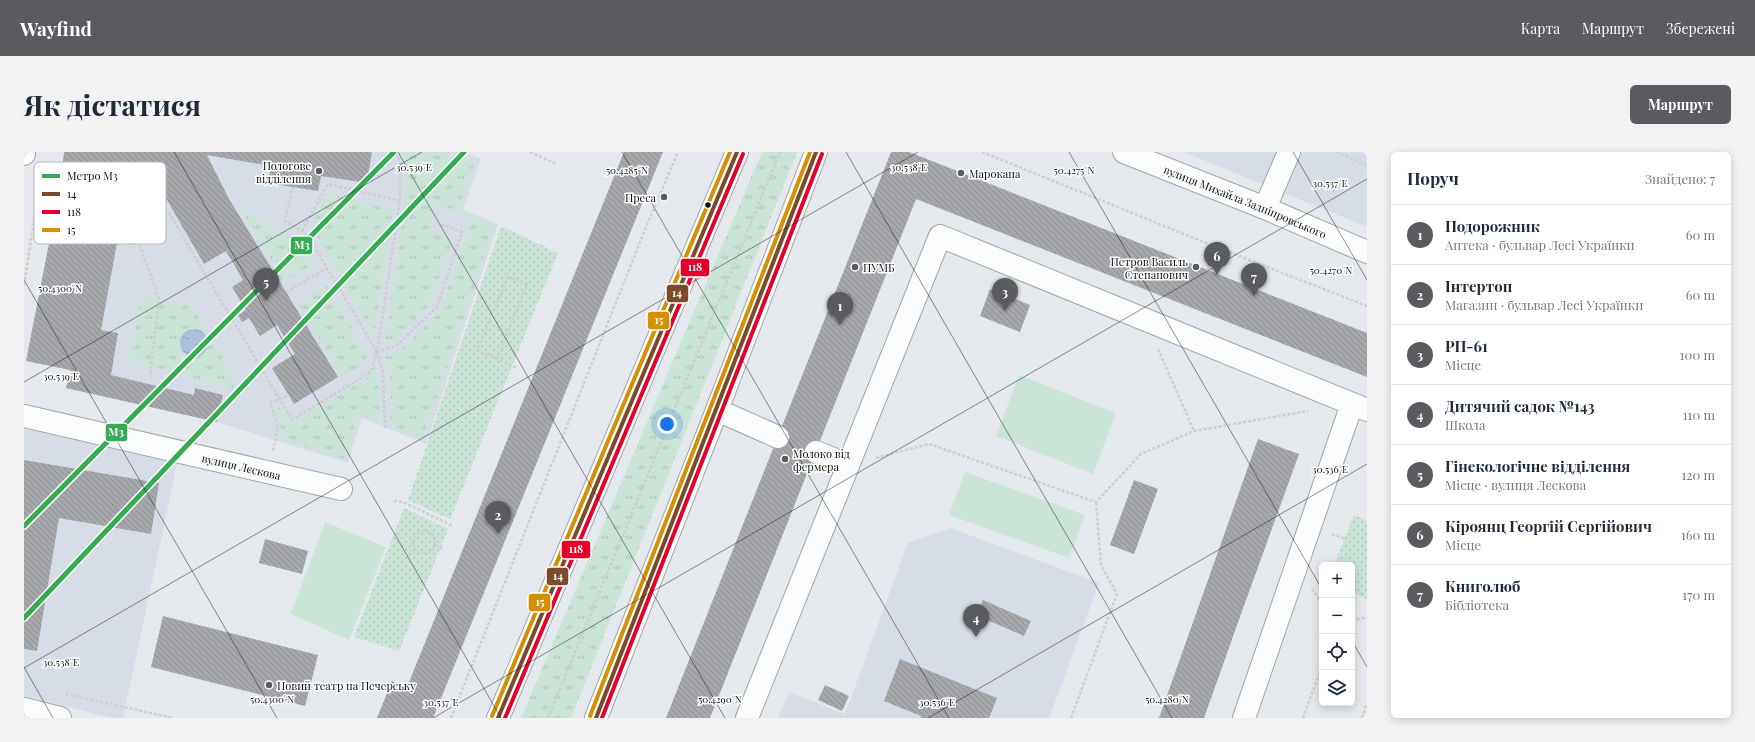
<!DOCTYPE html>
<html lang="uk">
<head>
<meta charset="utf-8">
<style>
  :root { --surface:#fff; --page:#f2f2f3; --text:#1f2937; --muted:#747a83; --line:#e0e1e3; --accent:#595b5e }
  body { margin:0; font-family:"Playfair Display",serif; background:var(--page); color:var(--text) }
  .controls { position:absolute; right:12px; bottom:12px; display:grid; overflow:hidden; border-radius:6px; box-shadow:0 2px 10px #0003 }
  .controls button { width:36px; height:36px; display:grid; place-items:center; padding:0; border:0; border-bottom:1px solid var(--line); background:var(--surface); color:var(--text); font:20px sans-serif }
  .you { position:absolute; left:643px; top:272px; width:14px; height:14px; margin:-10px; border:3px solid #fff; border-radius:50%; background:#1a73e8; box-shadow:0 0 0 6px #1a73e833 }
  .badge { display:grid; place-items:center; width:26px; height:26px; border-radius:50%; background:var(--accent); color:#fff; font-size:13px; font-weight:700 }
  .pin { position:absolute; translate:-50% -33px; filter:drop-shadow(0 1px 2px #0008) }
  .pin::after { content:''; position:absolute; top:21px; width:14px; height:12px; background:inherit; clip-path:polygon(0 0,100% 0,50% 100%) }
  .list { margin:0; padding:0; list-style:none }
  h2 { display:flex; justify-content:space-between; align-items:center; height:52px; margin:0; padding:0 16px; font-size:17px }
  h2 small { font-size:13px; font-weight:400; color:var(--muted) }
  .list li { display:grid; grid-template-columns:26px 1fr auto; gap:12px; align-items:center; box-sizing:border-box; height:60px; padding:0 16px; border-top:1px solid var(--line) }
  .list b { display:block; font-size:15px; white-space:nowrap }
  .list p { margin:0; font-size:13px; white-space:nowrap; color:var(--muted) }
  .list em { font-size:13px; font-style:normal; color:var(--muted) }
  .icon { flex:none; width:22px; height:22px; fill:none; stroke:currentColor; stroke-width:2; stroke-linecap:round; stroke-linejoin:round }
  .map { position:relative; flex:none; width:1343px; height:566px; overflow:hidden; border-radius:6px }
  header { display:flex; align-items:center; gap:24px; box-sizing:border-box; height:56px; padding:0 20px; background:var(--accent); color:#fff }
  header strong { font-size:19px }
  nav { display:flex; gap:22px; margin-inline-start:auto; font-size:14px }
  .intro { display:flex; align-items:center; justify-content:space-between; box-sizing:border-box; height:96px; padding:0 24px }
  h1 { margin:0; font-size:28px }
  .button { padding:10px 18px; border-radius:6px; background:var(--accent); color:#fff; font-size:14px; font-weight:700 }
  main { display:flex; gap:24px; padding:0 24px }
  aside { flex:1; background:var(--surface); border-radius:6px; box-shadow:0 2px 10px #0003 }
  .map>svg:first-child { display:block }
  .built { fill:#d7dde7 }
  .grass { fill:url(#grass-tufts) }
  .park { fill:url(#park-dots) }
  .garden { fill:#cbe4d8 }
  .water { fill:url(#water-ripples) }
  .building { fill:url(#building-back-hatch) }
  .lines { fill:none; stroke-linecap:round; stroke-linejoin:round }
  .minor-casing { stroke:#a4a5a8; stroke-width:24 }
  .major-casing { stroke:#a4a5a8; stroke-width:24 }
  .path { stroke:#cdcecf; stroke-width:2.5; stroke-dasharray:3 2; stroke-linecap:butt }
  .minor { stroke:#fbfcfc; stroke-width:22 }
  .major { stroke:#fbfcfc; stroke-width:22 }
  .bus-1-casing { stroke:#fff; stroke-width:7 }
  .bus-2-casing { stroke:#fff; stroke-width:7 }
  .bus-3-casing { stroke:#fff; stroke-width:7 }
  .bus-1 { stroke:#7a4b2a; stroke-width:4 }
  .bus-2 { stroke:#e4002b; stroke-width:4 }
  .bus-3 { stroke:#d48f03; stroke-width:4 }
  .metro-1-casing { stroke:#fff; stroke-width:8 }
  .metro-1 { stroke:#35ab52; stroke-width:5 }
  .ticks { fill:none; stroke:#0d0f11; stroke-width:1; stroke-opacity:0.45 }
  .poi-dot { fill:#595b5e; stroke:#fff; stroke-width:1.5 }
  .bus-dot { fill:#0d0f11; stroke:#fff; stroke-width:1.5 }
  .labels { text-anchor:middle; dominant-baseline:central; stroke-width:3; stroke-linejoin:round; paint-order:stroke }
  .poi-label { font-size:11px; fill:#0d0f11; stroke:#fff; text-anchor:start }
  .street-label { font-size:11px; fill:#0d0f11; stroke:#fff }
  .key { fill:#fff; stroke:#b6b7b8; stroke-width:1 }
  .key-label { font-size:11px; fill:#0d0f11 }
  .ticks-label { font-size:10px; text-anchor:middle; fill:#0d0f11; stroke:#fff; stroke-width:3; stroke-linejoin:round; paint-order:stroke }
  .line-badge { stroke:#fff; stroke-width:1.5 }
  .badge-label { font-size:11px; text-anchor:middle; font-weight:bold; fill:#fff }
</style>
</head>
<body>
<header>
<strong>Wayfind</strong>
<nav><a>Карта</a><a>Маршрут</a><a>Збережені</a></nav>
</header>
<div class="intro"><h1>Як дістатися</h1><a class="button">Маршрут</a></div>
<main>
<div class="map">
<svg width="1343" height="566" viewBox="0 0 1343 566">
  <defs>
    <pattern id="grass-tufts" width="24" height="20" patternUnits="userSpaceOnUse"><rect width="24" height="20" fill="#cbe4d8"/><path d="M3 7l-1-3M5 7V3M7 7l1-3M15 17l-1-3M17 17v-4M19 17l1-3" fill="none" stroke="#adc2b8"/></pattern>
    <pattern id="park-dots" width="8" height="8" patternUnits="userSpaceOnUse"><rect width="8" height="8" fill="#cbe4d8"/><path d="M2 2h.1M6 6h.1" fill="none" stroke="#adc2b8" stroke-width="1.8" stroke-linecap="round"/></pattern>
    <pattern id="water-ripples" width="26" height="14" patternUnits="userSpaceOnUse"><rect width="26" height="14" fill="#aac0dc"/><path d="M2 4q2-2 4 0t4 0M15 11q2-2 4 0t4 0" fill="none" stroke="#91a4bc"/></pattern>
    <pattern id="building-back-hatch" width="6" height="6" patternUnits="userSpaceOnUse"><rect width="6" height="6" fill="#a6a8ab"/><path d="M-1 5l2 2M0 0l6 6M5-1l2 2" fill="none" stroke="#8e8f92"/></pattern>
  </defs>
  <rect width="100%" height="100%" fill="#e5e8ec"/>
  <path class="built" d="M 40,0 L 439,0 L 457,7 L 439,57 L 474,72 L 402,292 L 338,266 L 324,311 L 193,270 L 42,236 L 45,218 Z
    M 1160,0 L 1343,0 L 1343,75 Z
    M 0,276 L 154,307 L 99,566 L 88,566 L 0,544 Z
    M 926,376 L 1075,431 L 1025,566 L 754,566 L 765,540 L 821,562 L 884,391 Z"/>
  <path class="grass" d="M 377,0 L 419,0 L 451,12 L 435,57 L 471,73 L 399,287 L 367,273 L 366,228 L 361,204 L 369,203 L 385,190 L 416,159 L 447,67 L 414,51 L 405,79 L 429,88 L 406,152 L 372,187 L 361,192 L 379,63 L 383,12 Z
    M 738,0 L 773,0 L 547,566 L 497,566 Z
    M 303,41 L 369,58 L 350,184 L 287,73 Z
    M 217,57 L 277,91 L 289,112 L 260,129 Z
    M 303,134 L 344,203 L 340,211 L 318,225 L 273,151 Z
    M 116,145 L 169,155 L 211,228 L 209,236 L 105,209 Z
    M 351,215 L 355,230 L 356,269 L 335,262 L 321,307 L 257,287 L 258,278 L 250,258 L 255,255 L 267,272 L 346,224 Z"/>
  <path class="park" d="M 477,74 L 534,101 L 426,367 L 384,348 Z
    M 380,356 L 424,377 L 375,499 L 330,485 Z
    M 1330,363 L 1343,369 L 1343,447 L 1328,441 L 1328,413 L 1310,413 Z"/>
  <path class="garden" d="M 995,223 L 1092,261 L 1069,322 L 972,284 Z
    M 941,320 L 1061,363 L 1045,406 L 925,363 Z
    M 301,370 L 362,395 L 325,488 L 267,462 Z"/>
  <path class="water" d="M156 191a14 14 0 1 1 28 0a14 14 0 1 1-28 0Z"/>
  <path class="building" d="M 40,0 L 348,0 L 343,31 L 297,24 L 294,39 L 244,31 L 247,14 L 183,3 L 205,47 L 314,225 L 270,252 L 248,216 L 271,202 L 253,173 L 236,184 L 225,166 L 218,170 L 214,163 L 222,158 L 208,135 L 219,128 L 202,99 L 180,112 L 143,48 L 102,42 L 77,178 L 94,181 L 87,223 L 170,243 L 171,236 L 199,243 L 193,270 L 42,236 L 46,218 L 2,209 L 36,35 Z
    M 600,0 L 639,0 L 409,566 L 353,566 L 368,529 L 383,535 Z
    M 867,0 L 885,0 L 1343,181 L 1343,225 L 892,47 L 686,566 L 642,566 Z
    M 966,137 L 1006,153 L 996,180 L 956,164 Z
    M 1234,287 L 1275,302 L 1217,462 L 1180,566 L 1135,566 Z
    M 0,308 L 135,331 L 127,382 L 35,366 L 13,499 L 0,497 Z
    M 1110,328 L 1134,337 L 1110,402 L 1086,393 Z
    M 241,387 L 284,399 L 278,422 L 235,411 Z
    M 959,448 L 1007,469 L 1000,484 L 952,463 Z
    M 139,464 L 294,503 L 281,554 L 127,515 Z
    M 876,507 L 973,546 L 965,566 L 896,566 L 897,564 L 860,549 Z
    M 801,533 L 825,544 L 818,559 L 794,548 Z"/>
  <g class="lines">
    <g class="minor-casing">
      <g id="minor">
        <path d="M 0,2 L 0,0"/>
        <path d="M 1241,56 L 1265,0"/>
        <path d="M 693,258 L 754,285"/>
        <path id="s1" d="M 0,264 L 317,337"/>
        <path d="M 792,300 L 824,313"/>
        <path d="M 0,557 L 36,566"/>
        <path d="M 723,566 L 916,84 L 1343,258"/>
        <path d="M 1220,566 L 1328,252"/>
      </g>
    </g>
    <g class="major-casing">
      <g id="major">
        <path id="s2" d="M 1100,0 L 1241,56 L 1343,100"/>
        <path d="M 474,566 L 713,0"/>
        <path d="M 572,566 L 693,258 L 792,0"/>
      </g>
    </g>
    <path class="path" d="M 506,0 L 533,12
      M 958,0 L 1192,95
      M 1312,0 L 1343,13
      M 100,55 L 145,61 L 268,268 L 347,220 L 353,200 L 287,89 L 278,79 L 261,69 L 269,35
      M 118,58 L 115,92 L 135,146 L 126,223
      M 278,79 L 304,32 L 376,49
      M 94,90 L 115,92
      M 1183,119 L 1192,95 L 1343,154
      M 0,133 L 18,17
      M 262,140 L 303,116
      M 1134,197 L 1170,279
      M 353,200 L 372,194 L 413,155 L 438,80 L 417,72
      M 473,207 L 503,132 L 484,125 L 453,198 L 493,216
      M 361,276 L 359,221 L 353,200 L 376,49 L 376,11 L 372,0
      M 249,299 L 254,275 L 246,251 L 265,243
      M 852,306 L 905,292 L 1072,350 L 1117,302 L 1170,279 L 1284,259
      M 370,349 L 379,350 L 429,374
      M389 390a11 11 0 1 1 22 0a11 11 0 1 1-22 0Z
      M 1308,382 L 1321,387
      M 411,393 L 420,397
      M 1288,437 L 1298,452
      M 1328,469 L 1343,465
      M 42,542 L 149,566
      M 427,566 L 622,75 L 654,0
      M 524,566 L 756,0
      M 1047,566 L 1093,442 L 1077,413 L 1072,350
      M 1279,566 L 1298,514
      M 1338,566 L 1343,551"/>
    <use href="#minor" class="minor"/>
    <use href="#major" class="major"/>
    <g class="bus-1-casing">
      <path id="bus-1" d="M 474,566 L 713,0
        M 572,566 L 792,0"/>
    </g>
    <g class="bus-2-casing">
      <path id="bus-2" d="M 481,566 L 719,2
        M 578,566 L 798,2"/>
    </g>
    <g class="bus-3-casing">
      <path id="bus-3" d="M 468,564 L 706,0
        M 566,564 L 786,0"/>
    </g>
    <use href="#bus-1" class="bus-1"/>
    <use href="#bus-2" class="bus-2"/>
    <use href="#bus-3" class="bus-3"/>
    <g class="metro-1-casing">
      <path id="metro-1" d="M 0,374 L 370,0
        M 0,466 L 440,0"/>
    </g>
    <use href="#metro-1" class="metro-1"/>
  </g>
  <path class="ticks" d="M 150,0 L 477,566M 374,0 L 701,566M 598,0 L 925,566M 822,0 L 1148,566M 1045,0 L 1298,437M 1269,0 L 1343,128M 0,128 L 253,566M 0,230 L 398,0M 1328,489 L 1343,515M 0,515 L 29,566M 0,516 L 894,0M 409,566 L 1343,27M 904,566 L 1343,312"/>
  <g class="poi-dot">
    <circle cx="295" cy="19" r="4"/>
    <circle cx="937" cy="21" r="4"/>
    <circle cx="640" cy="45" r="4"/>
    <circle cx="831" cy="115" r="4"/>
    <circle cx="1172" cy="115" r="4"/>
    <circle cx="761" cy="307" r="4"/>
    <circle cx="245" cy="533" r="4"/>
  </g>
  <circle class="bus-dot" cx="684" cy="53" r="3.5"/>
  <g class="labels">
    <g class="poi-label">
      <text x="287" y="13" text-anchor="end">Пологове<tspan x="287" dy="13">відділення</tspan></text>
      <text x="945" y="21">Марокана</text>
      <text x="632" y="45" text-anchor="end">Преса</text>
      <text x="1164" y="109" text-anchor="end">Петров Василь<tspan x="1164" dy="13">Степанович</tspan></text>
      <text x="839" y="115">ПУМБ</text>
      <text x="769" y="301">Молоко від<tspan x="769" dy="13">фермера</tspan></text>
      <text x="253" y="533">Новий театр на Печерську</text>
    </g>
    <g class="street-label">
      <text stroke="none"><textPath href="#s2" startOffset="131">вулиця Михайла Задніпровського</textPath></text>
      <text stroke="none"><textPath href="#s1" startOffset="223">вулиця Лєскова</textPath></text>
    </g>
  </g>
  <rect x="10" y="10" width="132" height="82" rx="6" class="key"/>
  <rect x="18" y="22" width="18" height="4" fill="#35ab52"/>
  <rect x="18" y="40" width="18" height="4" fill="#7a4b2a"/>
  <rect x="18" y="58" width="18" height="4" fill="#e4002b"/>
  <rect x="18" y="76" width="18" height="4" fill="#d48f03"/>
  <g class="key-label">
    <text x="43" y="28">Метро M3</text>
    <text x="43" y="46">14</text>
    <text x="43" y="64">118</text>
    <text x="43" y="82">15</text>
  </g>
  <g class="ticks-label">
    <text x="390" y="19">30.539°E</text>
    <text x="885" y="19">30.538°E</text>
    <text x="603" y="22">50.4285°N</text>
    <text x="1050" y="22">50.4275°N</text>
    <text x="1306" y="35">30.537°E</text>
    <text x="1307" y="122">50.4270°N</text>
    <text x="36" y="140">50.4300°N</text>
    <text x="37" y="228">30.539°E</text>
    <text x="1306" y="321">30.536°E</text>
    <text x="37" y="514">30.538°E</text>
    <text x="248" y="551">50.4300°N</text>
    <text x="696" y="551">50.4290°N</text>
    <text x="1143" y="551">50.4280°N</text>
    <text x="417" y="554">30.537°E</text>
    <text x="913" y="554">30.536°E</text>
  </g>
  <g class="line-badge">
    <rect x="266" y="84" width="23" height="19" rx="4" fill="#35ab52"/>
    <rect x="656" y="106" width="30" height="19" rx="4" fill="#e4002b"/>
    <rect x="642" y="132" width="23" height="19" rx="4" fill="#7a4b2a"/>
    <rect x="623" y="159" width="23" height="19" rx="4" fill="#d48f03"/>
    <rect x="81" y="271" width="23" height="19" rx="4" fill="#35ab52"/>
    <rect x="537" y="388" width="30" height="19" rx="4" fill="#e4002b"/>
    <rect x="522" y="415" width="23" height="19" rx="4" fill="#7a4b2a"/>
    <rect x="504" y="441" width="23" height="19" rx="4" fill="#d48f03"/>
  </g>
  <g class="badge-label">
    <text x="278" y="97">M3</text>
    <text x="671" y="119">118</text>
    <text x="653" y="145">14</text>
    <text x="635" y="172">15</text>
    <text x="92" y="284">M3</text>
    <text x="552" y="401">118</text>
    <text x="534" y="428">14</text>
    <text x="516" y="454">15</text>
  </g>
</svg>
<div class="controls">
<button>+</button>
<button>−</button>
<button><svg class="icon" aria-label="locate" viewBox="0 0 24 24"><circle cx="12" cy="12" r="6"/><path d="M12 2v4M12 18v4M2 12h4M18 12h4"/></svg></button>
<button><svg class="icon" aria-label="layers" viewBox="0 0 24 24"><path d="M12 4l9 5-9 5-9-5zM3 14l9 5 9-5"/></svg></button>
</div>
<div class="you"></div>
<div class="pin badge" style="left:816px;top:173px">1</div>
<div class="pin badge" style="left:474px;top:382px">2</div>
<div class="pin badge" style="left:981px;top:159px">3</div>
<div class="pin badge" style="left:952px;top:485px">4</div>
<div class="pin badge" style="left:242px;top:149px">5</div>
<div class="pin badge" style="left:1193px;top:123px">6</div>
<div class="pin badge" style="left:1230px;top:144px">7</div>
</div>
<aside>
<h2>Поруч<small>Знайдено: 7</small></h2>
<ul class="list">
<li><span class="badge">1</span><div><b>Подорожник</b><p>Аптека · бульвар Лесі Українки</p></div><em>60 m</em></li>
<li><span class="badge">2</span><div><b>Інтертоп</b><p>Магазин · бульвар Лесі Українки</p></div><em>60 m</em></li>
<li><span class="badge">3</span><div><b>РП-61</b><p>Місце</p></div><em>100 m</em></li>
<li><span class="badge">4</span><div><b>Дитячий садок №143</b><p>Школа</p></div><em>110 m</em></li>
<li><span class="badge">5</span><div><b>Гінекологічне відділення</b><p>Місце · вулиця Лєскова</p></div><em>120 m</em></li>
<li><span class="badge">6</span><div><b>Кіроянц Георгій Сергійович</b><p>Місце</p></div><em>160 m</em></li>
<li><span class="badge">7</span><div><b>Книголюб</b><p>Бібліотека</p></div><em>170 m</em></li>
</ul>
</aside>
</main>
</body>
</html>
